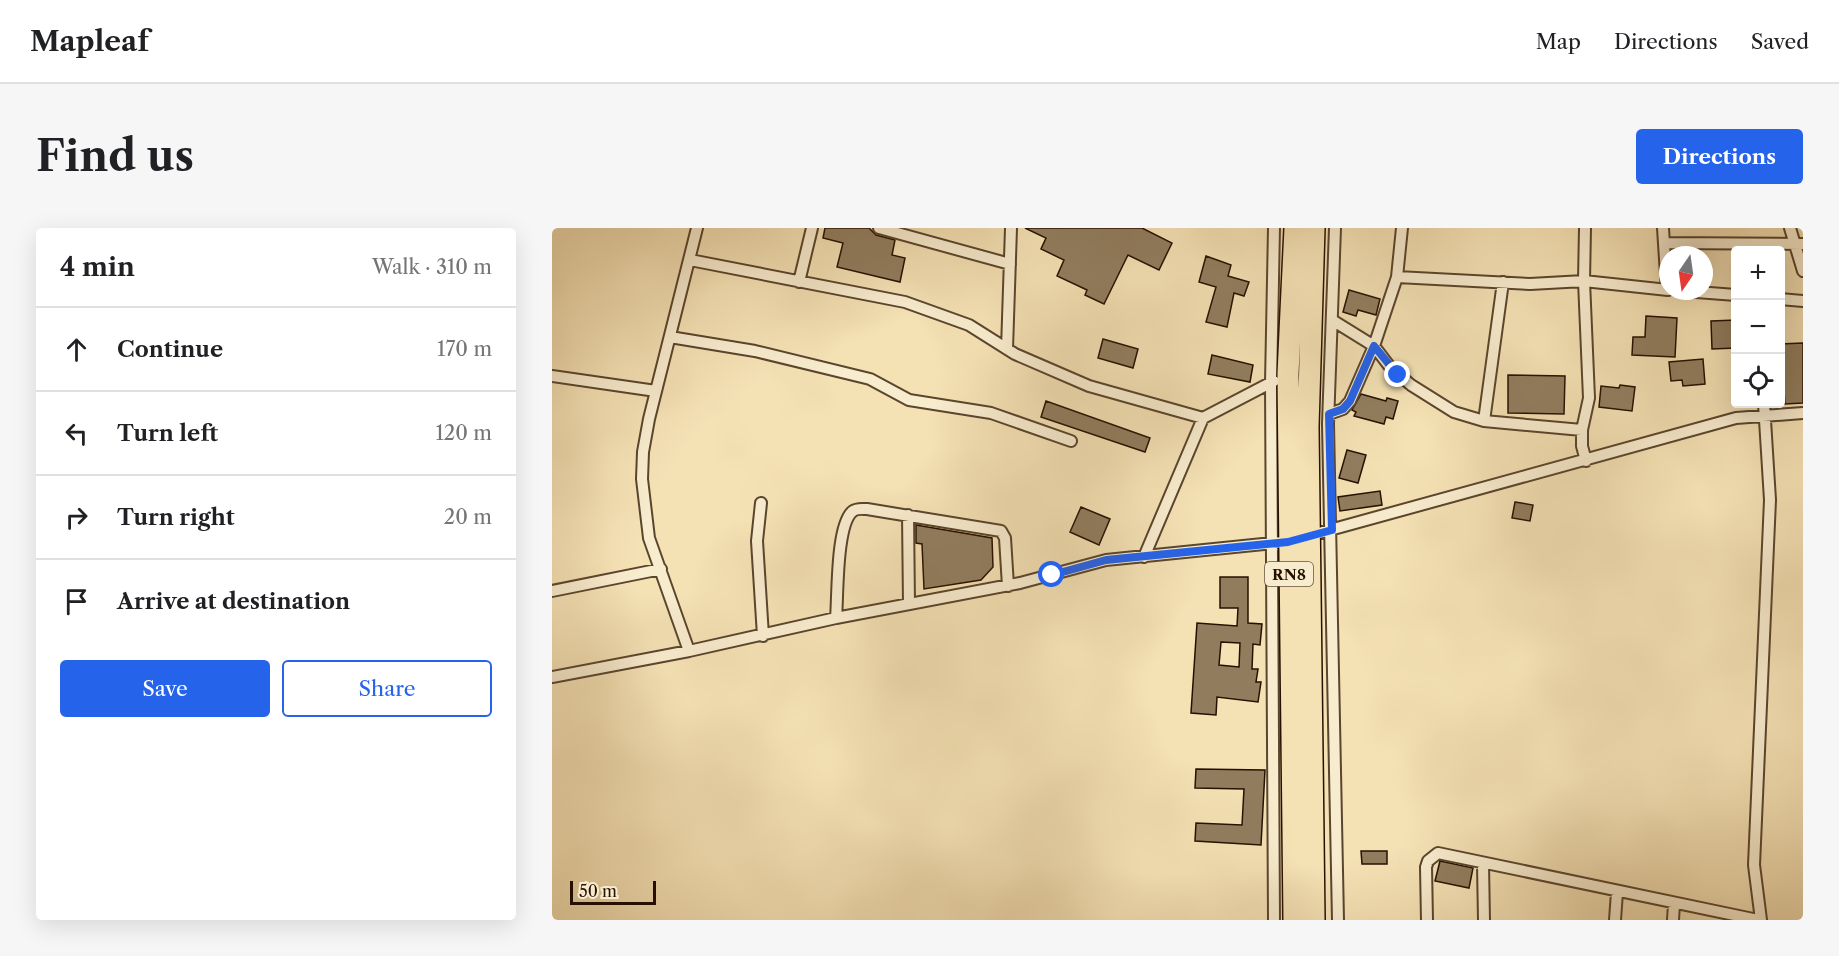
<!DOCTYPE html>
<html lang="en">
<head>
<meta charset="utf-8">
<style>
  :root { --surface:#fff; --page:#f6f6f6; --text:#202124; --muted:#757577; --line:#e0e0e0; --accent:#2563eb }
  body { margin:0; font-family:"Libre Caslon Text",serif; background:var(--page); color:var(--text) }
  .controls { position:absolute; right:18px; top:18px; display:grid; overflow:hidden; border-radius:6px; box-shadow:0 6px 24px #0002 }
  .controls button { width:54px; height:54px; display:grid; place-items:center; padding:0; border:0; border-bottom:2px solid var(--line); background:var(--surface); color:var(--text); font:30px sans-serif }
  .compass { position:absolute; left:1107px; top:18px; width:54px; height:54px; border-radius:50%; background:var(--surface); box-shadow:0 6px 24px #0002; rotate:193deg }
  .scale { position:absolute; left:18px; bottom:15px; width:86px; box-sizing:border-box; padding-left:6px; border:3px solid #261100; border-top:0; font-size:16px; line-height:21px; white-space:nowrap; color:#261100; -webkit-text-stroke:4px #f8ecce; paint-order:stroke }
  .stop { position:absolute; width:18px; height:18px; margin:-14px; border:4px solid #2563eb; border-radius:50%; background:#fff }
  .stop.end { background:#2563eb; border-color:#fff; box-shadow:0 2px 6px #0008 }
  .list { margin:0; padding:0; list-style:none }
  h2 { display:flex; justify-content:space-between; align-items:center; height:78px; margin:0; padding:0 24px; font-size:26px }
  h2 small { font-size:20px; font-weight:400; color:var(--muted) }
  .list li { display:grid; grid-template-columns:39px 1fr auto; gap:18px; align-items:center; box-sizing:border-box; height:84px; padding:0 24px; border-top:2px solid var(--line) }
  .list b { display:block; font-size:22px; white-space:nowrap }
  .list em { font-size:20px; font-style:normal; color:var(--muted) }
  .actions { display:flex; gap:12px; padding:18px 24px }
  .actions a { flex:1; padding:14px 0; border:2px solid var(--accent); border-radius:6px; text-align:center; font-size:21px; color:var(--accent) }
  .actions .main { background:var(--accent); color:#fff }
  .icon { flex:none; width:33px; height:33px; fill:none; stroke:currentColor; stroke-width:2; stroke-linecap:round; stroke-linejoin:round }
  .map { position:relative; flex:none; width:1251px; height:692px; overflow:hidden; border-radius:6px }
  header { display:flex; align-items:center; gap:36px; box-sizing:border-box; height:84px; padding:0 30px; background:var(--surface); border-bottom:2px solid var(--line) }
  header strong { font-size:28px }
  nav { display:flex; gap:33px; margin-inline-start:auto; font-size:21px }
  .intro { display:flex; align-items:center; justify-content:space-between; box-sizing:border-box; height:144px; padding:0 36px }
  h1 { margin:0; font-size:42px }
  .button { padding:15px 27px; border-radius:6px; background:var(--accent); color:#fff; font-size:21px; font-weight:700 }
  main { display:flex; gap:36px; padding:0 36px }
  aside { flex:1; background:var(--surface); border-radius:6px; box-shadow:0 6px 24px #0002 }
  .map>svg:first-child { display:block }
  .building { fill:#917d5e; stroke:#261100; stroke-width:1.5; fill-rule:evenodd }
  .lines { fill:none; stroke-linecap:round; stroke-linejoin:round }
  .street-casing { stroke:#5a452d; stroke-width:14 }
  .highway-casing { stroke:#261100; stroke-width:24 }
  .street { stroke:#f8ecce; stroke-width:10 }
  .highway { stroke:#f4e1b4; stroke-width:21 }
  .route { stroke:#2563eb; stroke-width:8 }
  .labels { text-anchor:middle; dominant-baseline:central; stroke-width:4.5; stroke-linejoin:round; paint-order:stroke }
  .shield { fill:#f8ecce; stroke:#65533e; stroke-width:1.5 }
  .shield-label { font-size:15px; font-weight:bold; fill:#261100 }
</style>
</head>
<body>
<header>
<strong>Mapleaf</strong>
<nav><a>Map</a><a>Directions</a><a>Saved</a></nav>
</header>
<div class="intro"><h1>Find us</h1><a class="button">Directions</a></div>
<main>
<aside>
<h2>4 min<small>Walk · 310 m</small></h2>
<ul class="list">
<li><svg class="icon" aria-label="ahead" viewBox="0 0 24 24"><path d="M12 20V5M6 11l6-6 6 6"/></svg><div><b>Continue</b></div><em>170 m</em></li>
<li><svg class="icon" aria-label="left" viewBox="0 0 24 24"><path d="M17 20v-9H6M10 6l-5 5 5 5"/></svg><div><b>Turn left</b></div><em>120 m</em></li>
<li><svg class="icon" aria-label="right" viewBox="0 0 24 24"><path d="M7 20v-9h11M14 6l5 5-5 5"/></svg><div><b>Turn right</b></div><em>20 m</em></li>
<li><svg class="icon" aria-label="arrive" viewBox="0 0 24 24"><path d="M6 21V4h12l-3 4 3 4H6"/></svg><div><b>Arrive at destination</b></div></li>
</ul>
<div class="actions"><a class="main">Save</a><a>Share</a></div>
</aside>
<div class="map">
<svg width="1251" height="692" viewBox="0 0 1251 692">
  <rect width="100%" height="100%" fill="#f4e1b4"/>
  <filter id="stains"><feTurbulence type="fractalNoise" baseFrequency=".00333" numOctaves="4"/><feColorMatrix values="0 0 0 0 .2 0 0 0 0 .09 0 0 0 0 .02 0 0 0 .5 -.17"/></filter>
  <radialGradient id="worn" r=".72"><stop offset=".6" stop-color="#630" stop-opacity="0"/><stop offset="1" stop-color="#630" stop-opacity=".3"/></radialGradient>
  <path class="building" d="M 273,0 L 317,0 L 324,7 L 343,12 L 340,27 L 353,30 L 348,54 L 285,39 L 291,15 L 271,10 Z
    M 473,0 L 590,0 L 620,15 L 607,42 L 576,27 L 552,76 L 533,67 L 535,62 L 505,48 L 512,32 L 489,21 L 494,10 Z
    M 654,28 L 679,37 L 676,48 L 697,54 L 692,68 L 682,65 L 675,99 L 654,94 L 664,59 L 647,54 Z
    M 797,62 L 828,71 L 824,87 L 806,82 L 804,88 L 791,84 Z
    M 1094,88 L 1125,90 L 1123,129 L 1080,127 L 1081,109 L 1093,109 Z
    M 1184,92 L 1184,120 L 1160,121 L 1159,93 Z
    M 551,111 L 586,121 L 581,140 L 546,130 Z
    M 1251,115 L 1251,175 L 1233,176 L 1228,116 Z
    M 660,127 L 701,137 L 698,154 L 656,146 Z
    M 1151,131 L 1153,156 L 1131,158 L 1130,152 L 1119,153 L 1117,134 Z
    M 956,147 L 1013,148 L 1012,186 L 956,185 Z
    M 1068,157 L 1083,159 L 1080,183 L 1047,179 L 1049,158 L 1067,160 Z
    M 809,166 L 834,173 L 835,170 L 846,173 L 841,191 L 834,189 L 832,196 L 802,188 L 804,184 L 800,182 Z
    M 494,173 L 598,210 L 593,224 L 489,189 Z
    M 795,222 L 814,227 L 806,255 L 787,250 Z
    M 828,263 L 830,277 L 788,283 L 786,269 Z
    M 963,274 L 981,277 L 978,293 L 960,290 Z
    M 529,279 L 558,291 L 547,317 L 518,304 Z
    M 364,297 L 440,310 L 441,339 L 429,352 L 372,361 L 370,316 L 364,315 Z
    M 668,349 L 696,349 L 696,395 L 710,396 L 708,417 L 701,416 L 700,441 L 706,441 L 704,454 L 709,454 L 706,474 L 665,469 L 664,487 L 639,485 L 645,395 L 685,398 L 686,380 L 668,380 ZM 669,414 L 688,415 L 687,439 L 667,437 Z
    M 644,541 L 713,542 L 709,617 L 643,613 L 644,595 L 690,597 L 692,561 L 643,560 Z
    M 809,623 L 835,623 L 835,636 L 810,636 Z
    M 888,633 L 921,640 L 917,660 L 883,653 Z"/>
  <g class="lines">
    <g class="street-casing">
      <path id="street" d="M 145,0 L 97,191 L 91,224 L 90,251 L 97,310 L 137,423 L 284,390 L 468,355 L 554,332 L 741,313
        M 327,0 L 458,36
        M 783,0 L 776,196 L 786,692
        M 1033,0 L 1032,53 L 1037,170 L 1030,202 L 1030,218 L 1034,233
        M 1111,0 L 1115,62
        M 1238,0 L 1251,43
        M 1112,15 L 1251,16
        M 138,32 L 353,74 L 417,97 L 463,126 L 537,158 L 651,190
        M 845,49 L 978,56 L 1032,53 L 1116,62
        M 247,54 L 260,0
        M 1131,63 L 1184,67
        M 1228,71 L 1251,73
        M 780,92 L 822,118 L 838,139 L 859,157 L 902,184 L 932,193 L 1030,202
        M 118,109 L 203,123 L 318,151 L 357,172 L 439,185 L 519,213
        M 455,121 L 459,0
        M 0,148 L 104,163
        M 777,186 L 791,181 L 798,173 L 822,118 L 845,49 L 850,0
        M 932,193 L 951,54
        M 209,275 L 205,313 L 211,408
        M 356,287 L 357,376
        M 756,308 L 1184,190 L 1251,185
        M 592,329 L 651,190 L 722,153
        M 0,363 L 109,341
        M 284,390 C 286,367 284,296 301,283 C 305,280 310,281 315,281 L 449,303 L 453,310 L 456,358
        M 0,449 L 137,423
        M 931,636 L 932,692
        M 722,692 L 719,155 L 722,0
        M 875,692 L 874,639 L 876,633 L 886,625 L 1206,692
        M 1063,692 L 1065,664
        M 1121,692 L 1122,676
        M 1209,692 L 1202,637 L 1218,272 L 1212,176"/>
    </g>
    <g class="highway-casing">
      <path id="highway" d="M 762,0 L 756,199 L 762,692
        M 742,692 L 736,146 L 743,0"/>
    </g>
    <use href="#street" class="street"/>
    <use href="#highway" class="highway"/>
  </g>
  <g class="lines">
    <path class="route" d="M 500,347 L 554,332 L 736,314 L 780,302 L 777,186 L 791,181 L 798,173 L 822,118 L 846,147"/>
  </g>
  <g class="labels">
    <rect class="shield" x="713" y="334" width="48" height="24" rx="4.5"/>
    <g class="shield-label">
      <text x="737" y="346">RN8</text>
    </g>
  </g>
  <rect width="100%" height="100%" filter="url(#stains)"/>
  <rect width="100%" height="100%" fill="url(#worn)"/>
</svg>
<div class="controls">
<button>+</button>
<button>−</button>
<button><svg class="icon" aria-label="locate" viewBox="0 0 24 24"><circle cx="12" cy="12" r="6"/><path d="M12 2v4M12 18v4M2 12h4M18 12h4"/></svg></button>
</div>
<svg class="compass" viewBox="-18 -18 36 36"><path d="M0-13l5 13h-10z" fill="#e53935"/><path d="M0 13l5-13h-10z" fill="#757577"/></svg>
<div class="scale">50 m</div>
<div class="stop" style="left:500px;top:347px"></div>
<div class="stop end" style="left:846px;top:147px"></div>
</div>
</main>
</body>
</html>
